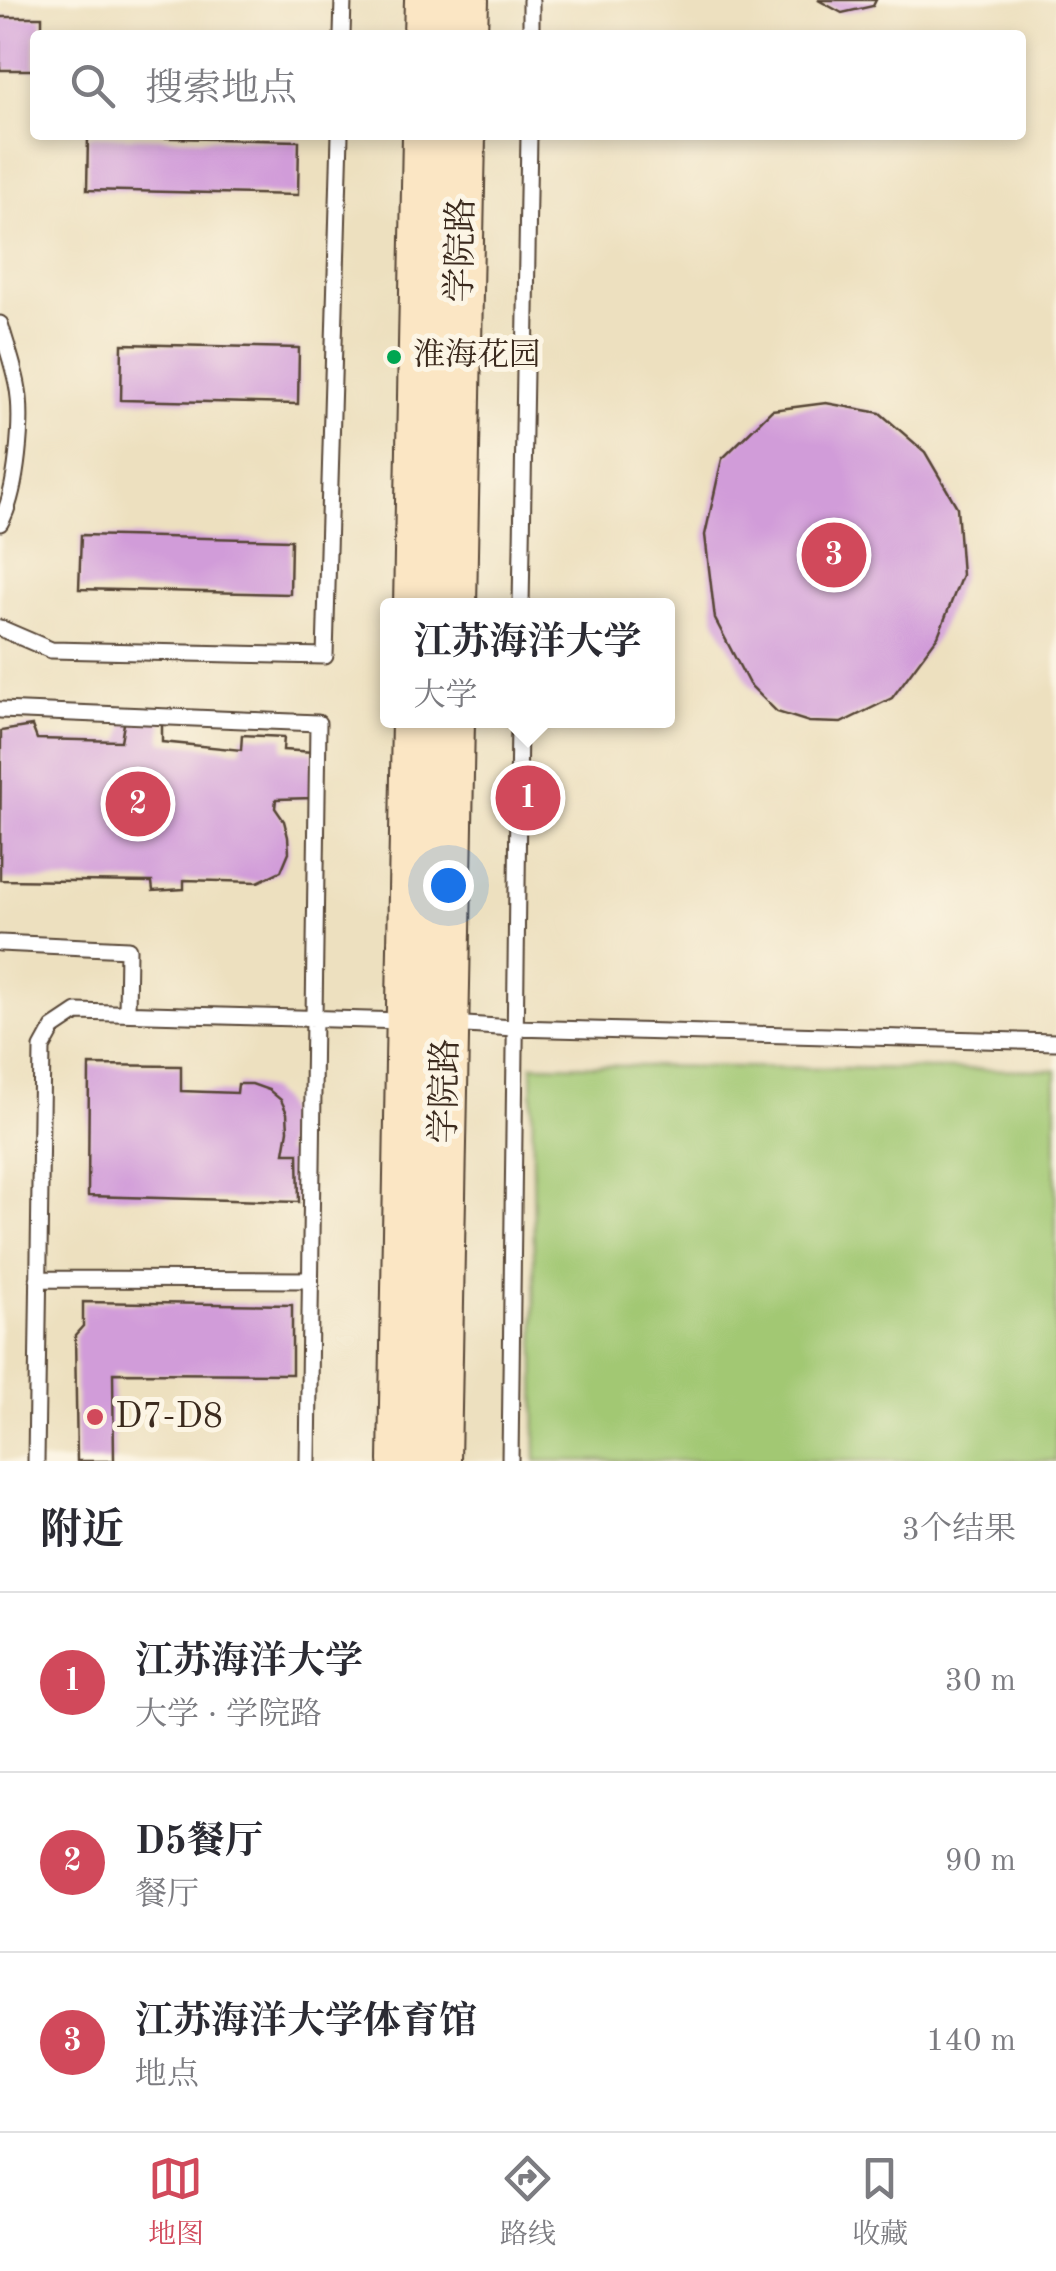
<!DOCTYPE html>
<html lang="zh">
<head>
<meta charset="utf-8">
<style>
  :root { --surface:#fff; --page:#f2f2f3; --text:#2b2b33; --muted:#7c7c81; --line:#e1e1e2; --accent:#d1495b }
  body { margin:0; font-family:"Old Standard TT","Noto Serif SC",serif; background:var(--page); color:var(--text) }
  .you { position:absolute; left:448px; top:885px; width:35px; height:35px; margin:-25px; border:8px solid #fff; border-radius:50%; background:#1a73e8; box-shadow:0 0 0 15px #1a73e833 }
  .badge { display:grid; place-items:center; width:65px; height:65px; border-radius:50%; background:var(--accent); color:#fff; font-size:32px; font-weight:700 }
  .pin { position:absolute; translate:-50% -50%; border:5px solid #fff; box-shadow:0 2px 10px #0006 }
  .popup { position:absolute; left:380px; top:598px; width:295px; height:130px; box-sizing:border-box; display:grid; place-content:center; border-radius:10px; background:var(--surface); filter:drop-shadow(0 2px 8px #0005); font-size:32px; white-space:nowrap; color:var(--muted) }
  .popup b { font-size:38px; color:var(--text) }
  .popup::after { content:''; position:absolute; left:50%; top:100%; margin-left:-20px; border:20px solid transparent; border-top-color:var(--surface) }
  .list { margin:0; padding:0; list-style:none }
  h2 { display:flex; justify-content:space-between; align-items:center; height:130px; margin:0; padding:0 40px; font-size:42px }
  h2 small { font-size:32px; font-weight:400; color:var(--muted) }
  .list li { display:grid; grid-template-columns:65px 1fr auto; gap:30px; align-items:center; box-sizing:border-box; height:180px; padding:0 40px; border-top:2px solid var(--line) }
  .list b { display:block; font-size:38px; white-space:nowrap }
  .list p { margin:0; font-size:32px; white-space:nowrap; color:var(--muted) }
  .list em { font-size:32px; font-style:normal; color:var(--muted) }
  .icon { flex:none; width:55px; height:55px; fill:none; stroke:currentColor; stroke-width:2; stroke-linecap:round; stroke-linejoin:round }
  .map { position:relative; flex:none; width:1056px; height:1461px; overflow:hidden }
  .search { position:absolute; background:var(--surface); box-shadow:0 5px 15px #0003; left:30px; right:30px; top:30px; height:110px; display:flex; align-items:center; gap:25px; box-sizing:border-box; padding:0 35px; border-radius:10px; color:var(--muted); font-size:38px }
  .sheet { height:670px; background:var(--surface) }
  nav { display:flex; justify-content:space-around; align-items:center; box-sizing:border-box; height:140px; border-top:2px solid var(--line); background:var(--surface); font-size:28px; color:var(--muted) }
  nav a { display:grid; justify-items:center; gap:5px }
  nav .on { color:var(--accent) }
  .map>svg:first-child { display:block }
  .green { fill:#a2c873; stroke:#6e7948; stroke-width:2.5 }
  .building { fill:#d19cd9 }
  .lines { fill:none; stroke-linecap:round; stroke-linejoin:round }
  .lane-casing { stroke:#564536; stroke-width:19 }
  .secondary-casing { stroke:#564536; stroke-width:46 }
  .lane { stroke:#fff; stroke-width:15 }
  .secondary { stroke:#fbe6c4; stroke-width:42 }
  .bus-dot { fill:#00a651; stroke:#fcf5e5; stroke-width:4 }
  .poi-dot { fill:#d1495b; stroke:#fcf5e5; stroke-width:4 }
  .labels { text-anchor:middle; dominant-baseline:central; stroke-width:10; stroke-linejoin:round; paint-order:stroke }
  .bus-label { font-size:32px; fill:#3b2a1e; stroke:#fcf5e5; text-anchor:start }
  .street-label { font-size:35px; fill:#3b2a1e; stroke:#fcf5e5 }
  .poi-label { font-size:35px; fill:#3b2a1e; stroke:#fcf5e5; text-anchor:start }
</style>
</head>
<body>
<div class="map">
<svg width="1056" height="1461" viewBox="0 0 1056 1461">
  <rect width="100%" height="100%" fill="#fcf5e5"/>
  <filter id="ink" filterUnits="userSpaceOnUse"><feTurbulence type="fractalNoise" baseFrequency=".01" numOctaves="2"/><feDisplacementMap in="SourceGraphic" scale="20" xChannelSelector="R" yChannelSelector="G"/><feConvolveMatrix kernelMatrix="1 2 1 2 8 2 1 2 1" color-interpolation-filters="sRGB"/></filter>
  <filter id="wash" filterUnits="userSpaceOnUse"><feTurbulence type="fractalNoise" baseFrequency=".0048" numOctaves="4" result="noise"/><feDisplacementMap in="SourceGraphic" scale="40" xChannelSelector="R" yChannelSelector="G"/><feGaussianBlur stdDeviation="2.25" result="paint"/><feColorMatrix in="noise" values="0 0 0 0 0 0 0 0 0 0 0 0 0 0 0 0 0 1.4 0 .05"/><feComposite in="paint" operator="in"/></filter>
  <g filter="url(#wash)">
    <rect width="100%" height="100%" fill="#ede0bf"/>
    <path class="green" d="M 532,1065 L 1056,1070 L 1056,1461 L 536,1461 Z"/>
    <g id="blocks">
      <path class="building" d="M 818,0 L 876,0 L 873,6 L 842,13 Z
        M 0,17 L 42,17 L 42,35 L 35,35 L 35,70 L 0,70 Z
        M 88,136 L 299,141 L 298,195 L 87,190 Z
        M 122,344 L 299,348 L 298,404 L 121,400 Z
        M 826,403 L 880,413 L 925,452 L 957,507 L 962,575 L 938,636 L 892,698 L 841,723 L 809,722 L 777,712 L 749,684 L 715,619 L 705,535 L 722,459 L 772,410 Z
        M 81,535 L 291,540 L 290,594 L 79,589 Z
        M 125,718 L 162,720 L 162,742 L 241,750 L 242,735 L 284,737 L 283,750 L 314,752 L 314,798 L 276,799 L 275,808 L 284,821 L 288,837 L 289,852 L 281,871 L 258,882 L 184,880 L 184,889 L 153,891 L 152,882 L 0,880 L 1,731 L 32,726 L 37,739 L 121,741 Z
        M 89,1065 L 181,1066 L 181,1091 L 237,1093 L 238,1084 L 252,1084 L 269,1090 L 281,1100 L 287,1113 L 288,1130 L 284,1153 L 298,1153 L 299,1202 L 88,1196 Z
        M 83,1302 L 292,1305 L 292,1374 L 113,1373 L 114,1461 L 77,1461 L 75,1335 L 83,1326 Z"/>
    </g>
  </g>
  <g filter="url(#ink)">
    <use href="#blocks" fill-opacity="0" stroke="#564536" stroke-width="2.5"/>
    <g class="lines">
      <g class="lane-casing">
        <path id="lane" d="M 342,35 L 343,0
          M 531,35 L 531,0
          M 0,324 C 6,344 13,364 17,384 C 24,417 17,494 0,523
          M 521,606 L 529,135
          M 0,628 L 51,650 L 325,656 L 340,135
          M 0,710 L 318,723 L 308,1461
          M 0,943 L 128,949 L 127,1013
          M 450,1024 L 514,1028 L 1056,1042
          M 38,1279 L 310,1280
          M 36,1461 L 42,1048 L 53,1028 L 77,1012 L 404,1021
          M 510,1461 L 519,720"/>
      </g>
      <g class="secondary-casing">
        <path id="secondary" d="M 425,35 L 426,0
          M 466,35 L 467,0
          M 415,606 L 424,135
          M 455,606 L 464,135
          M 400,1461 L 413,720
          M 439,1461 L 453,720"/>
      </g>
      <use href="#lane" class="lane"/>
      <use href="#secondary" class="secondary"/>
    </g>
  </g>
  <circle class="bus-dot" cx="394" cy="357" r="9"/>
  <circle class="poi-dot" cx="95" cy="1417" r="10"/>
  <g class="labels">
    <g class="bus-label">
      <text x="413" y="357">淮海花园</text>
    </g>
    <g class="street-label">
      <text transform="translate(462 250) rotate(-89)">学院路</text>
      <text transform="translate(446 1091) rotate(-89)">学院路</text>
    </g>
    <g class="poi-label">
      <text x="115" y="1417">D7-D8</text>
    </g>
  </g>
</svg>
<div class="you"></div>
<div class="pin badge" style="left:528px;top:798px">1</div>
<div class="popup"><b>江苏海洋大学</b>大学</div>
<div class="pin badge" style="left:138px;top:804px">2</div>
<div class="pin badge" style="left:834px;top:555px">3</div>
<div class="search"><svg class="icon" aria-label="search" viewBox="0 0 24 24"><circle cx="10" cy="10" r="6"/><path d="M15 15l6 6"/></svg>搜索地点</div>
</div>
<section class="sheet">
<h2>附近<small>3个结果</small></h2>
<ul class="list">
<li><span class="badge">1</span><div><b>江苏海洋大学</b><p>大学 · 学院路</p></div><em>30 m</em></li>
<li><span class="badge">2</span><div><b>D5餐厅</b><p>餐厅</p></div><em>90 m</em></li>
<li><span class="badge">3</span><div><b>江苏海洋大学体育馆</b><p>地点</p></div><em>140 m</em></li>
</ul>
</section>
<nav>
<a class="on"><svg class="icon" aria-label="map" viewBox="0 0 24 24"><path d="M3 6l6-2 6 2 6-2v14l-6 2-6-2-6 2zM9 4v14M15 6v14"/></svg>地图</a>
<a><svg class="icon" aria-label="directions" viewBox="0 0 24 24"><path d="M12 3l9 9-9 9-9-9zM9 14v-3h6M13 9l2 2-2 2"/></svg>路线</a>
<a><svg class="icon" aria-label="saved" viewBox="0 0 24 24"><path d="M7 4h10v16l-5-4-5 4z"/></svg>收藏</a>
</nav>
</body>
</html>
